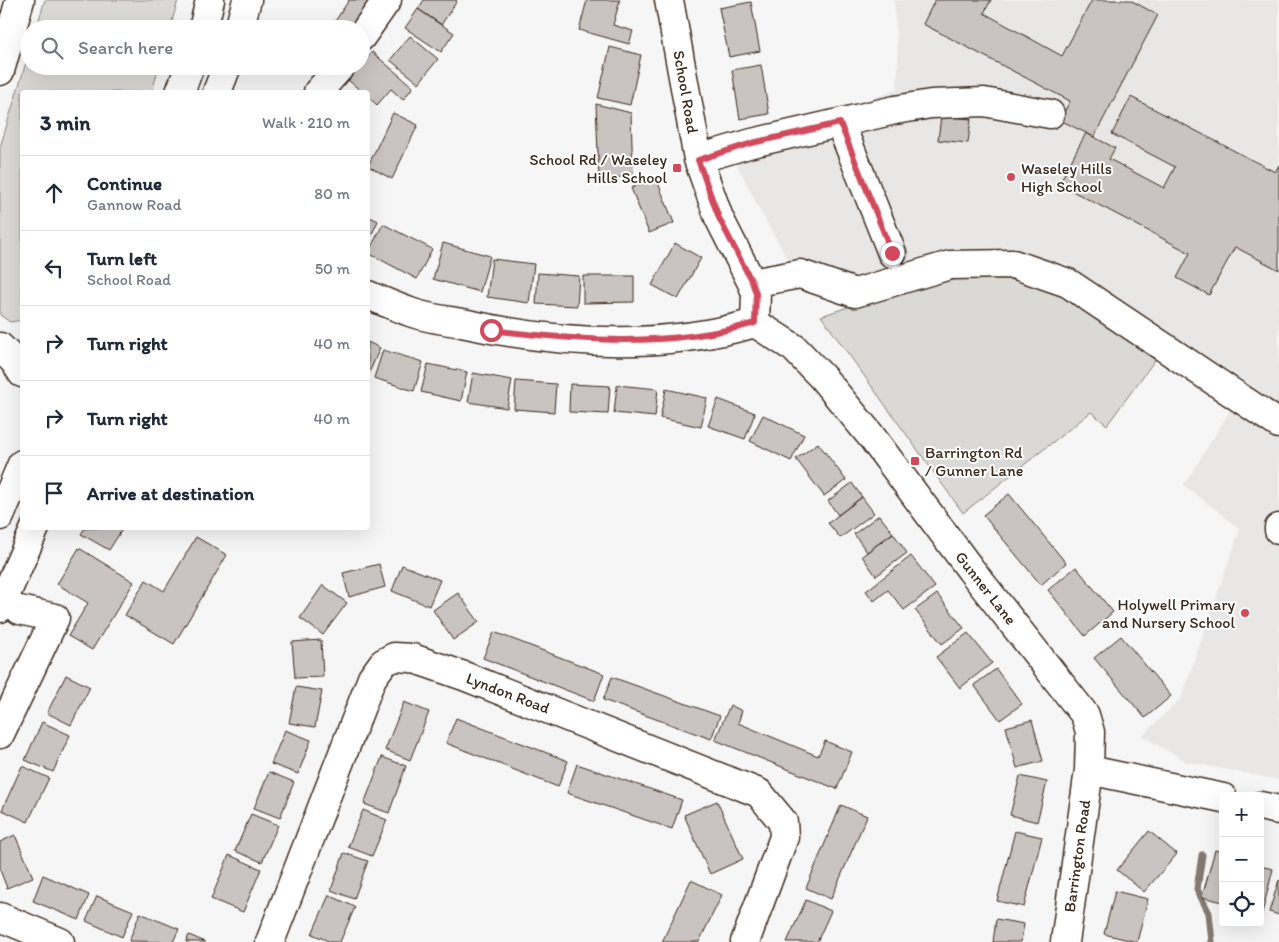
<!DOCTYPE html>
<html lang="en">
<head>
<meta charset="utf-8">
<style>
  :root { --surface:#fff; --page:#f6f6f7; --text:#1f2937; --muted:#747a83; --line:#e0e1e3 }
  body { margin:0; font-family:Itim,sans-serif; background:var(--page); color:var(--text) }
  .controls { position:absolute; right:15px; bottom:15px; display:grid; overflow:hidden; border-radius:5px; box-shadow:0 5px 20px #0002 }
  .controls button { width:45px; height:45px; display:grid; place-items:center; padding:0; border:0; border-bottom:1px solid var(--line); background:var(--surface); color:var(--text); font:25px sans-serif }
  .stop { position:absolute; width:15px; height:15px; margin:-11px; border:4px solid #d1495b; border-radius:50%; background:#fff }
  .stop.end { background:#d1495b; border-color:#fff; box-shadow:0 1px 5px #0008 }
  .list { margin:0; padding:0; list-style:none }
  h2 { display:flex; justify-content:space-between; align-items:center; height:65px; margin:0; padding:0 20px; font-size:21px }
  h2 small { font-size:16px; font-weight:400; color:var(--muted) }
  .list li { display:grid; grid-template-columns:32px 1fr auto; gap:15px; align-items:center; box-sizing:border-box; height:75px; padding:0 20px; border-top:1px solid var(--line) }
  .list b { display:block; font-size:19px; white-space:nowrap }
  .list p { margin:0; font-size:16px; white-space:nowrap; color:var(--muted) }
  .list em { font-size:16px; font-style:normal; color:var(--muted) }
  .icon { flex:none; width:28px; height:28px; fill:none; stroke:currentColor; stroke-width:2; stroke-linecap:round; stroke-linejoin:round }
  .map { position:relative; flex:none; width:1279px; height:942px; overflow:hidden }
  .search { position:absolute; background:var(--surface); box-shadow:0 5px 20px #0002; left:20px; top:20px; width:350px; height:55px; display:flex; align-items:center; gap:12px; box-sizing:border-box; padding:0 18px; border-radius:28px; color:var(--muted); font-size:19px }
  .panel { position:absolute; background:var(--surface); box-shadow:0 5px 20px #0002; left:20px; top:90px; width:350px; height:440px; border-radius:5px }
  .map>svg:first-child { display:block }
  .built { fill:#e9e7e6 }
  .green { fill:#dbd9d6; stroke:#8b827a }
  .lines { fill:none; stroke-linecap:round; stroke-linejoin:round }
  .stream { stroke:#847972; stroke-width:7 }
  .building { fill:#c9c3c1; stroke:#3b2a1e }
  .minor-casing { stroke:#3b2a1e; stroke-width:31 }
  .highway-casing { stroke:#3b2a1e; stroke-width:31 }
  .minor { stroke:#fff; stroke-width:28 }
  .highway { stroke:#fff; stroke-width:28 }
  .route { stroke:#d1495b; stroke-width:6 }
  .poi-dot { fill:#d1495b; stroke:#fff; stroke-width:2 }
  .labels { text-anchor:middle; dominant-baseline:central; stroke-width:4; stroke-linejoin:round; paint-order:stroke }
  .street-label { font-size:16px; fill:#3b2a1e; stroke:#fff }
  .poi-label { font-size:16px; fill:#3b2a1e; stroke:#fff; text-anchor:end }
</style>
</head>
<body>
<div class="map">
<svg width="1279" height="942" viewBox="0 0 1279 942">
  <rect width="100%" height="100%" fill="#f7f6f6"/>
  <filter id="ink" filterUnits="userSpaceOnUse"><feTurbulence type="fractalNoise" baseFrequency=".02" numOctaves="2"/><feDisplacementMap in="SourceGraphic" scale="10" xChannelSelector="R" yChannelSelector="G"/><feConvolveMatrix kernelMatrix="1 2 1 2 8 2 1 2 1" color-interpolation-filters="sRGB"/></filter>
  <g filter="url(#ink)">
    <path class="built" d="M 894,0 L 1279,0 L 1279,780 L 1187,762 L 1142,736 L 1181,698 L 1240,529 L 1184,485 L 1247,383 L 1156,325 L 1067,264 L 1016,253 L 950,250 L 853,281 L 790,263 L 760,211 L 727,144 L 897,90 L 898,59 Z"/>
    <path class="green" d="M 45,0 L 178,0 L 170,29 L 36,29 Z
      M 29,53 L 29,66 L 159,66 L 152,92 L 22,92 L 22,320 L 10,322 L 0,315 L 0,147 Z
      M 966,277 L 1024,280 L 1071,300 L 1155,360 L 1107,425 L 1091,412 L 963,513 L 821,316 L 881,296 Z"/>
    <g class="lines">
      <path class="stream" d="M 1202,855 L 1197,889 L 1209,913 L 1212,942"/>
    </g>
    <path class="building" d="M 349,0 L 373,0 L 354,29 L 330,29 Z
      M 424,0 L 456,0 L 457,1 L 441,25 L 418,9 Z
      M 587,0 L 620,0 L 613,25 L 633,31 L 629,44 L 579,30 Z
      M 935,0 L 991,0 L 984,13 L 1062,56 L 1092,0 L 1130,0 L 1158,15 L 1094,137 L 1060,120 L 1070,101 L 923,24 Z
      M 751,2 L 760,51 L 729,57 L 719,8 Z
      M 418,9 L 454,33 L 441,52 L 405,28 Z
      M 410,36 L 438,59 L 419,83 L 390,60 Z
      M 610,47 L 641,55 L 630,105 L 598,98 Z
      M 372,52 L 413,87 L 403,100 L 391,89 L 377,105 L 368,97 L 368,92 L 362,92 L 348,80 Z
      M 761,65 L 769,114 L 740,119 L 732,70 Z
      M 1131,97 L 1275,172 L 1279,165 L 1279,270 L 1235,247 L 1209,295 L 1177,278 L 1190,253 L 1059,184 L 1086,133 L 1115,148 L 1109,159 L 1164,188 L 1175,167 L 1112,134 Z
      M 596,104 L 631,113 L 633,176 L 599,179 Z
      M 393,113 L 418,125 L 392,179 L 368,166 Z
      M 941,116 L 971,119 L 968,143 L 938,140 Z
      M 656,178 L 674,223 L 649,233 L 631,188 Z
      M 368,216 L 378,221 L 368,242 Z
      M 383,224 L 432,249 L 417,279 L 368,253 Z
      M 443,243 L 490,256 L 480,292 L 433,279 Z
      M 675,243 L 701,258 L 678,299 L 652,285 Z
      M 492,259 L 534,264 L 529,303 L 487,297 Z
      M 538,273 L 579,276 L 577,306 L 536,304 Z
      M 583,276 L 634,276 L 634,302 L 583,303 Z
      M 368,342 L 380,348 L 368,375 Z
      M 383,350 L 423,362 L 414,391 L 374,378 Z
      M 428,364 L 467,372 L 461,401 L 421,392 Z
      M 473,373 L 512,380 L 507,408 L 468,402 Z
      M 516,381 L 556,384 L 554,412 L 514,409 Z
      M 570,384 L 610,386 L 608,414 L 569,412 Z
      M 617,385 L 658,389 L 655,417 L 614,413 Z
      M 666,389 L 707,398 L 701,427 L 660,418 Z
      M 718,399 L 755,413 L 745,439 L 708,426 Z
      M 763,415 L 804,435 L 791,461 L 750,441 Z
      M 818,443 L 846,480 L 824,496 L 796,459 Z
      M 852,483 L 862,497 L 838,515 L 828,501 Z
      M 1009,494 L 1066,563 L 1041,585 L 983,515 Z
      M 862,497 L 874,513 L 840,538 L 828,523 Z
      M 879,515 L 893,533 L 867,552 L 854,534 Z
      M 85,528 L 123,528 L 109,550 L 81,534 Z
      M 893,533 L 907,553 L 876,576 L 862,556 Z
      M 196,537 L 227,555 L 174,644 L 125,615 L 146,580 L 164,591 Z
      M 79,548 L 134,582 L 92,650 L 68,636 L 88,603 L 57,584 Z
      M 911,556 L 935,587 L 904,610 L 888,590 L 874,601 L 866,591 Z
      M 379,564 L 385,587 L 349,597 L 343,573 Z
      M 402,565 L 440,580 L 429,606 L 392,591 Z
      M 1076,567 L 1113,612 L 1085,636 L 1048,590 Z
      M 323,585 L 347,603 L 323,635 L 300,618 Z
      M 458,593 L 479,622 L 453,640 L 433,610 Z
      M 937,594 L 964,628 L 942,644 L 915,610 Z
      M 494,632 L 604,674 L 594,701 L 483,658 Z
      M 968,633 L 992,663 L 960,688 L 936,657 Z
      M 1121,636 L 1171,696 L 1145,718 L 1094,658 Z
      M 321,640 L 323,677 L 295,678 L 292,642 Z
      M 996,669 L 1022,704 L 1000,720 L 974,685 Z
      M 66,675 L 90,687 L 71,725 L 47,713 Z
      M 612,677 L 720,716 L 711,739 L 603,700 Z
      M 296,687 L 322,691 L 315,727 L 289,723 Z
      M 404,702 L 429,712 L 410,760 L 385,750 Z
      M 730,705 L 742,711 L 738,723 L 818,756 L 825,741 L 852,752 L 837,789 L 715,740 Z
      M 456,718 L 568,761 L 558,787 L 446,743 Z
      M 1032,720 L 1043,761 L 1017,768 L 1006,727 Z
      M 42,722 L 70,735 L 53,772 L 25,760 Z
      M 285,730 L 311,740 L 298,774 L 271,764 Z
      M 382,757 L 406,766 L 389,813 L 364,804 Z
      M 577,764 L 682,800 L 672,829 L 567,793 Z
      M 22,766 L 49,778 L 28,822 L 2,810 Z
      M 269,772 L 294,782 L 280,818 L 254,808 Z
      M 1020,776 L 1047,782 L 1037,822 L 1010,815 Z
      M 717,801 L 743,859 L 710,874 L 684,815 Z
      M 841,805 L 867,816 L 831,899 L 806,888 Z
      M 363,810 L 387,820 L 372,856 L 348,847 Z
      M 251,814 L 278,825 L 262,862 L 235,851 Z
      M 1015,831 L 1042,837 L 1024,907 L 997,901 Z
      M 1149,831 L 1177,854 L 1144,892 L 1117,870 Z
      M 15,835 L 33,877 L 7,888 L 0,870 L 0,842 Z
      M 1215,850 L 1223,852 L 1223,902 L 1202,897 Z
      M 344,853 L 368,861 L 354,899 L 331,890 Z
      M 229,855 L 261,869 L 243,912 L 211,899 Z
      M 1260,866 L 1273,869 L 1261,917 L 1260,917 Z
      M 43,875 L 89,895 L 79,920 L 33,901 Z
      M 691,880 L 722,895 L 699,942 L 662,942 Z
      M 1279,880 L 1279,915 L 1269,912 Z
      M 1115,891 L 1148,899 L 1137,942 L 1104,934 Z
      M 329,895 L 355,907 L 340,942 L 331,942 L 312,934 Z
      M 97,896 L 133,911 L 122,937 L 86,921 Z
      M 806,900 L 831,911 L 817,942 L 787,942 Z
      M 140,913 L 179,929 L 173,942 L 129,941 Z
      M 996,919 L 1024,924 L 1021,942 L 993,942 Z
      M 189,935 L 205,942 L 186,942 Z"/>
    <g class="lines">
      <g class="minor-casing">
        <path id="minor" d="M 669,0 L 698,159 L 719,218 L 752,283 L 756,293 L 755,323
          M 361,37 L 387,0
          M 0,71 L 20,0
          M 318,92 L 341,66
          M 840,123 L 892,253
          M 698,159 L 752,143 L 895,110 L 931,104 L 984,102 L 1050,114
          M 752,283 L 800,274 L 855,293 L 950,265 L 1013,264 L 1068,283 L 1279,424
          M 368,295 C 382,301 396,307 410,312 C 426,318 445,320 462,323 C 557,344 661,350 755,323
          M 755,323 L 794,348 L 823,378 L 871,436 L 971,570 L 1085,715 L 1090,732 L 1089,770 L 1065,942
          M 1279,528 L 1279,530
          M 0,734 L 55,618 L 20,610
          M 1089,770 L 1223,798
          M 1260,806 L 1279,810
          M 0,917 L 60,942
          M 270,942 L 372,678 L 383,663 L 394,657 L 412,658 L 464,676 L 759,793 L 783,822 L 784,837 L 745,942"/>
      </g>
      <g class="highway-casing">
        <path id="highway" d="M 203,29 L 210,0
          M 239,29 L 247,0
          M 180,92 L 190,66
          M 217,92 L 227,66
          M 0,347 L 15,362 L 22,373
          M 0,516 L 22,464
          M 0,608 L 35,528"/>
      </g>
      <use href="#minor" class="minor"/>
      <use href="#highway" class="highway"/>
    </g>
  </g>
  <g class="lines" filter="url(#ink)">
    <path class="route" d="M 491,330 C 580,341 668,348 755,323 L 756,293 L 752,282 L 719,218 L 698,160 L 752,143 L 840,123 L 892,253"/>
  </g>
  <g class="poi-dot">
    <rect x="672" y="163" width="10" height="10" rx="2.5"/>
    <circle cx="1011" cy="177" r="5"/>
    <rect x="910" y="456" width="10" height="10" rx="2.5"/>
    <circle cx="1245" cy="613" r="5"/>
  </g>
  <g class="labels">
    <g class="street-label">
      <text transform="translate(686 92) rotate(80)">School Road</text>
      <text transform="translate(986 588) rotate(52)">Gunner Lane</text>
      <text transform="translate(508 693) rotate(21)">Lyndon Road</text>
      <text transform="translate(1077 856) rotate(-82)">Barrington Road</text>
    </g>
    <g class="poi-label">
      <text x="667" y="159">School Rd / Waseley<tspan x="667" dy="18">Hills School</tspan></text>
      <text x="1021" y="168" text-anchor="start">Waseley Hills<tspan x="1021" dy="18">High School</tspan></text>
      <text x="925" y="452" text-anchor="start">Barrington Rd<tspan x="925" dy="18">/ Gunner Lane</tspan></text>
      <text x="1235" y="604">Holywell Primary<tspan x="1235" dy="18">and Nursery School</tspan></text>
    </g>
  </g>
</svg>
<div class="controls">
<button>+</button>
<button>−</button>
<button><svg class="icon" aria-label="locate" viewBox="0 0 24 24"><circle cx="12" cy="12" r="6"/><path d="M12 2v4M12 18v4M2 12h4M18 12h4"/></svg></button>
</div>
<div class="stop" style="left:491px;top:330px"></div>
<div class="stop end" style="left:892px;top:253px"></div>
<div class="search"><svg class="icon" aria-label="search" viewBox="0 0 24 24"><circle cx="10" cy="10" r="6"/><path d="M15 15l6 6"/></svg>Search here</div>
<section class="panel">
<h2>3 min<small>Walk · 210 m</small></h2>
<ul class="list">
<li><svg class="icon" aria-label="ahead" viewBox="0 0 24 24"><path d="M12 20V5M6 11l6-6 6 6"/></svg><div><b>Continue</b><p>Gannow Road</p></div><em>80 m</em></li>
<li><svg class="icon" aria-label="left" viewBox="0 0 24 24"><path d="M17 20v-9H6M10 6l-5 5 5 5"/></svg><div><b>Turn left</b><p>School Road</p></div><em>50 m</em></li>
<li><svg class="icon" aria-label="right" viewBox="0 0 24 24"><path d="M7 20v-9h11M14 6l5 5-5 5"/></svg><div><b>Turn right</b></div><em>40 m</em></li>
<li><svg class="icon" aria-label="right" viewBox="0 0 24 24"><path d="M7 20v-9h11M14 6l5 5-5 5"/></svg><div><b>Turn right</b></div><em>40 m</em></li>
<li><svg class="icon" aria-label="arrive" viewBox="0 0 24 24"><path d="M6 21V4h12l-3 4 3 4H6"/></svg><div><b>Arrive at destination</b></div></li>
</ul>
</section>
</div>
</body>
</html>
